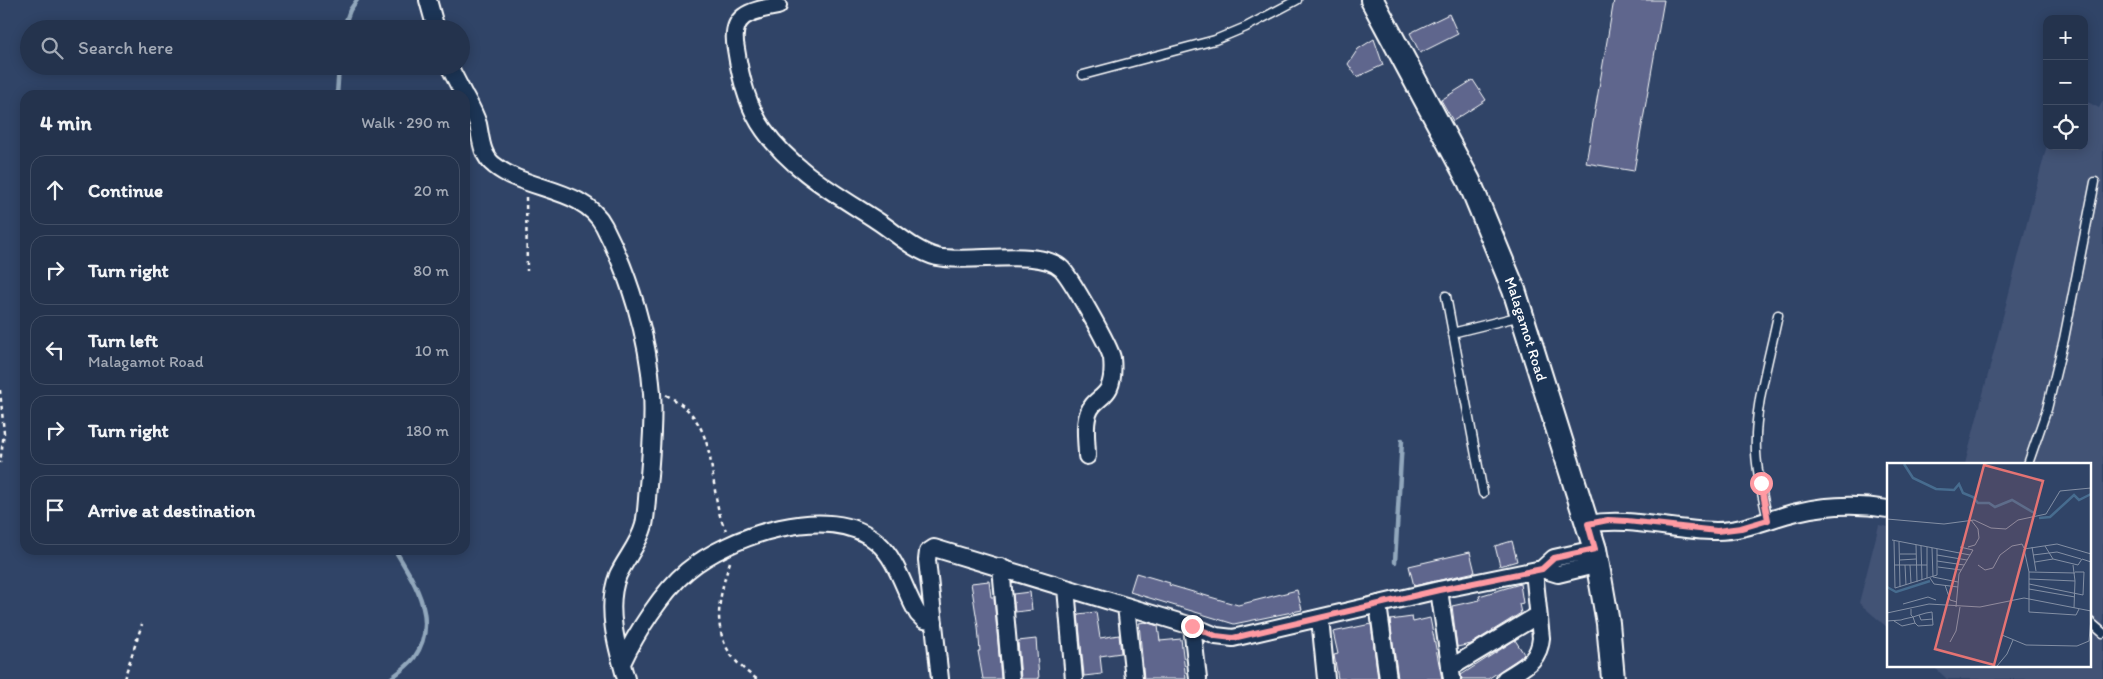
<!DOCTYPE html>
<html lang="en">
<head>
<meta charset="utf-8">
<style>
  :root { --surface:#24334d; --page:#2c3b54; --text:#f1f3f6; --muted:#a3aab6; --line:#414e65 }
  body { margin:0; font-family:Itim,sans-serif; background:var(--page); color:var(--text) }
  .controls { position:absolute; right:15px; top:15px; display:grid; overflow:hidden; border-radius:10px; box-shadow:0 2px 12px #0003 }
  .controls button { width:45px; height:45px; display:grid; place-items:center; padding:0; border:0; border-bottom:1px solid var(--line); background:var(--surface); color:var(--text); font:25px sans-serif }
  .stop { position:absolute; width:15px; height:15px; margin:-11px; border:4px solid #ff9aa2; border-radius:50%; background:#fff }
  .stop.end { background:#ff9aa2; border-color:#fff; box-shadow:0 1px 5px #0008 }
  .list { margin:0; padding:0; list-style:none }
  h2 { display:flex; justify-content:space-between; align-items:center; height:65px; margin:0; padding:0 20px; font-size:21px }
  h2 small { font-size:16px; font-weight:400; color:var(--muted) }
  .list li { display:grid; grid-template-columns:32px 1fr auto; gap:15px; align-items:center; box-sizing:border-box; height:70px; margin:0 10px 10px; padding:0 10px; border:1px solid var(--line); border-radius:15px }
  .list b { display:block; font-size:19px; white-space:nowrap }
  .list p { margin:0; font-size:16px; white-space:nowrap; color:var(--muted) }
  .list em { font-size:16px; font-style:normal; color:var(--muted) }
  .icon { flex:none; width:28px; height:28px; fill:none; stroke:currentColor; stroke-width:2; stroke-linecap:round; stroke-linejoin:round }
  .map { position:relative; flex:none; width:2103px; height:679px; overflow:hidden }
  .search { position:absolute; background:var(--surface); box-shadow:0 2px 12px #0003; left:20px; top:20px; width:450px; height:55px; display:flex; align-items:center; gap:12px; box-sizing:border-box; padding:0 18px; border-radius:28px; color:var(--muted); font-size:19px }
  .panel { position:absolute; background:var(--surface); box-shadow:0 2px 12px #0003; left:20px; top:90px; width:450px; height:465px; border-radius:15px }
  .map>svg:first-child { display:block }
  .built { fill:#425275 }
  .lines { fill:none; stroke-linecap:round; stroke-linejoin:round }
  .stream { stroke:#91a7bc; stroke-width:4.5 }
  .building { fill:#5e668d; stroke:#fff }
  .lane-casing { stroke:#fff; stroke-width:11 }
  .street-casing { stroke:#fff; stroke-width:20 }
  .secondary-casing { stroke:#fff; stroke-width:26 }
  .path { stroke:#fff; stroke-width:2.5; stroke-dasharray:4 4; stroke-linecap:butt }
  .lane { stroke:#1d3557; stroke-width:8 }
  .street { stroke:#1d3557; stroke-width:16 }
  .secondary { stroke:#1d3557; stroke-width:22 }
  .route { stroke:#ff9aa2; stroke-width:6 }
  .labels { text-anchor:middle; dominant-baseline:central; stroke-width:4.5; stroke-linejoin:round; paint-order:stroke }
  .street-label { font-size:15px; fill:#fff; stroke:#1d3557 }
  .inset-river { fill:none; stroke:#476c8f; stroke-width:2.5 }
  .inset-road { fill:none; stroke:#838fa4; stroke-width:1 }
  .view { fill:#e47373; fill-opacity:0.15; stroke:#e47373; stroke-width:2.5 }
  .inset-edge { fill:none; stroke:#fff; stroke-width:2.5 }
</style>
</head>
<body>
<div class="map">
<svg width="2103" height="679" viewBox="0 0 2103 679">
  <rect width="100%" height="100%" fill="#304467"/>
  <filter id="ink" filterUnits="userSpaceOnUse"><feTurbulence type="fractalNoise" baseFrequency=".02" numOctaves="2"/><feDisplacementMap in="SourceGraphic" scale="10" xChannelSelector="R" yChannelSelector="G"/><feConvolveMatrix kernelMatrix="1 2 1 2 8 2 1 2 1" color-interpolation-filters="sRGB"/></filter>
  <g filter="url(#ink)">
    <path class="built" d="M 2084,100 L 2099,108 L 2103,101 L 2103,679 L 1947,679 L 1932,665 L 2089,665 L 2089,464 L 1965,464 L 2047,145 L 2084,146 Z
      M 1879,525 L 1888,527 L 1888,628 L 1859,603 Z"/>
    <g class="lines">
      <path class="stream" d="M 343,29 L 350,10 L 357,0
        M 337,95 L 339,66
        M 1395,562 L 1402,440
        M 390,679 C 398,673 408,666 414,658 C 440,621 415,583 395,550"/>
    </g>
    <path class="building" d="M 1614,0 L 1664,0 L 1634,171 L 1586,163 Z
      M 1449,14 L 1458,34 L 1420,53 L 1410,33 Z
      M 1374,39 L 1383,65 L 1357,77 L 1348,64 L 1358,49 Z
      M 1473,80 L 1486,100 L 1453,121 L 1441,100 Z
      M 1512,541 L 1517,561 L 1500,566 L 1495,546 Z
      M 1470,552 L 1475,572 L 1414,586 L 1409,566 Z
      M 1136,573 L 1170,583 L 1169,585 L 1238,605 L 1297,590 L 1302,610 L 1234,624 L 1130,592 Z
      M 989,581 L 991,597 L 994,597 L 1001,679 L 983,679 L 978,651 L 980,651 L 978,627 L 971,583 Z
      M 1520,584 L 1523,603 L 1519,604 L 1521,613 L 1471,644 L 1457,647 L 1452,606 L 1480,600 L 1479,596 Z
      M 1030,592 L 1032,610 L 1015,612 L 1013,594 Z
      M 1096,612 L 1100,638 L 1119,635 L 1121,653 L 1100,656 L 1102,674 L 1084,676 L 1078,614 Z
      M 1412,617 L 1413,622 L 1430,618 L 1442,679 L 1398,679 L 1390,620 Z
      M 1145,622 L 1158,626 L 1160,641 L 1181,639 L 1186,679 L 1144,679 L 1139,623 Z
      M 1371,624 L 1378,679 L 1338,679 L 1334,655 L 1338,654 L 1333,632 Z
      M 1036,639 L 1039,679 L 1021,679 L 1018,641 Z
      M 1515,640 L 1524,654 L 1518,659 L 1488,679 L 1462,679 L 1461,675 Z"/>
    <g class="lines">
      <g class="lane-casing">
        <path id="lane" d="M 1083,75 L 1215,40 L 1246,27 L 1297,0
          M 1446,296 L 1483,493
          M 1452,333 L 1521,316
          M 2028,464 L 2047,409 L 2064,339 L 2095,182
          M 1768,520 C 1763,498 1757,474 1756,452 C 1754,406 1769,360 1778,315
          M 2089,621 L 2103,633"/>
      </g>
      <g class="street-casing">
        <path id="street" d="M 428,0 L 436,29
          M 778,6 C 751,11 729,14 736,49 C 740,76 748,108 764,130 C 792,170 836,194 876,220 C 895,232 914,251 937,257 C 970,264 1040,247 1062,269 C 1072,280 1109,345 1112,358 C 1113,368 1113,379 1109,388 C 1105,396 1098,399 1093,405 C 1082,418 1087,440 1087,456
          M 449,66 L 464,95
          M 465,96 C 470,105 475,114 478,124 C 481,138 481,155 494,165 C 525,191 584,187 604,226 C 630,277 648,336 652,393 C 654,421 651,448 649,476 C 647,492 647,510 644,525 C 639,544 626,558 618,575 C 605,607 617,648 626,679
          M 1588,524 C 1631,516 1672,531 1716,531 C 1744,531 1771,518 1797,512 C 1827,505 1858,504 1888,509
          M 1001,567 L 1011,679
          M 1542,569 L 1558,574 L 1599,564
          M 1066,588 L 1074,679
          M 1439,590 L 1452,679
          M 1378,604 L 1388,679
          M 1126,606 L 1134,679
          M 1320,618 L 1326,679
          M 1192,626 L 1198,679
          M 622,663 C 636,633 662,592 687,571 C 728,536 831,501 877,542 C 898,560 904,591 918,614 L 924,620 L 934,622
          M 1450,668 L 1538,615
          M 940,679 L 927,560 L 928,552 L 934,548 L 1192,626 L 1216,636 L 1233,638 L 1439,590 L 1542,569 L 1554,558 L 1595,549
          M 1505,679 C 1523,667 1539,662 1541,638 L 1534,571"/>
      </g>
      <g class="secondary-casing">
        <g id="secondary">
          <path id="s1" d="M 1372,0 L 1469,181 L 1514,290 L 1595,549 L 1608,623 L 1613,679"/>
        </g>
      </g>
      <path class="path" d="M 526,197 L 527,271
        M 0,390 L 4,433 L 0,463
        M 666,395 C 710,417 709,454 716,497 C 718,508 720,520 726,530
        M 730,562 C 714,610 710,648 757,679
        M 124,679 L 142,624"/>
      <use href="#lane" class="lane"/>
      <use href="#street" class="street"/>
      <use href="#secondary" class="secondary"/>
    </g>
  </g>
  <g class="lines" filter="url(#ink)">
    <path class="route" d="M 1192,626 L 1216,636 L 1233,638 L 1439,590 L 1542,569 L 1554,558 L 1595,549 L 1588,524 L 1608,520 L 1627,521 L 1717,531 L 1741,528 L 1768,520 L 1761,483"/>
  </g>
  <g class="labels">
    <g class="street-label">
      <text stroke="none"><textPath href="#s1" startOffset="364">Malagamot Road</textPath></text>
    </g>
  </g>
  <g transform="translate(1887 463)">
    <rect width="204" height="204" fill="#304467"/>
    <path class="inset-river" d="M 17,1 L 26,15 L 49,26 L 67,27 L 72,21 L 76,30 L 86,34 L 91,40 L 102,40 L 108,44 L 125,37 L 149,51M 152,55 L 163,54 L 187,32 L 192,37 L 204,31M 0,124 L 9,129 L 43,118"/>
    <path class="inset-road" d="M 0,56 L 57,61 L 87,57 L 104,65 L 119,66 L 131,57 L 159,51 L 173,28 L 204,25M 5,77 L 83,92M 7,78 L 8,125 L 50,112 L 50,86M 12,79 L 13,124M 29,82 L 30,119M 34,83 L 35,117M 158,83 L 166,96 L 191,102 L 195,96 L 204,99M 40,84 L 40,115M 81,84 L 88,82 L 92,75 L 91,66 L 84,57M 145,84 L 149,108M 45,85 L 46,114 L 71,119M 13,91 L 29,91M 50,92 L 80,97M 146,92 L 170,89 L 194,96M 13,97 L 29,96M 50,98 L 77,102M 148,99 L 166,96M 7,102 L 40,102M 18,102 L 19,122M 23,102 L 24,120M 91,102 L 98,107 L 106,105 L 113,92 L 125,83 L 135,81 L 137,85M 186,102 L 188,118M 51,104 L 74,107M 142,109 L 188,110M 43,115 L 47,121 L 71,124M 142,116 L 188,118 L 187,145M 142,121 L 196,132 L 197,109 L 188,109M 58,122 L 63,137 L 70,139M 142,126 L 188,134M 16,141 L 41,134 L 49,137M 69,144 L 72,111 L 86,87 L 73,84M 192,146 L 189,152 L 142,149 L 142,109 L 137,86 L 170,81 L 204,91M 0,150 L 42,141 L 93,144 L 137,135 L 204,148M 32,152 L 34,157 L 46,156M 0,158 L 14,157 L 17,156 L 26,154 L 32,152 L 39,150 L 45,149 L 46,162 L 31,163 L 28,160 L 26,154 L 24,152 L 24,146M 7,158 L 15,163 L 28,160M 115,172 L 139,182 L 190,183 L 202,178 L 204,155M 63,179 L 69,168 L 73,144M 110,203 L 120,191 L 126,177"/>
    <path class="view" d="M 97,2 L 156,18 L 107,202 L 48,186 Z"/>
    <rect width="204" height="204" class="inset-edge"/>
  </g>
</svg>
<div class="controls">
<button>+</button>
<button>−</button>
<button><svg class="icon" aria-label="locate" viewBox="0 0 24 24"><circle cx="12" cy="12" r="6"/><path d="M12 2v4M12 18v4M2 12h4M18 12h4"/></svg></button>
</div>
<div class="stop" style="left:1761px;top:483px"></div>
<div class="stop end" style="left:1192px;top:626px"></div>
<div class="search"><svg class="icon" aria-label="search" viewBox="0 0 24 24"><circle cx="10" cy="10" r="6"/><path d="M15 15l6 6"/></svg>Search here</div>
<section class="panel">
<h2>4 min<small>Walk · 290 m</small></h2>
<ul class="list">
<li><svg class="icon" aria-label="ahead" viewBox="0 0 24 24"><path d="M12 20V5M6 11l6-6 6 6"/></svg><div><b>Continue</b></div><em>20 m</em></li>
<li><svg class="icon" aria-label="right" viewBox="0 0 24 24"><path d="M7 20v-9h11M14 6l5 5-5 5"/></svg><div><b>Turn right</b></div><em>80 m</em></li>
<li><svg class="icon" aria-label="left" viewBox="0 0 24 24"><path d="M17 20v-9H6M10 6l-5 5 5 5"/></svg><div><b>Turn left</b><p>Malagamot Road</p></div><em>10 m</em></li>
<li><svg class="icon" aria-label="right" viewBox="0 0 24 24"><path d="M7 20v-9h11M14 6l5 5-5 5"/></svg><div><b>Turn right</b></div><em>180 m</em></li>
<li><svg class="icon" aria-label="arrive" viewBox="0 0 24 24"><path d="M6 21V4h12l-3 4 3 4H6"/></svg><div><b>Arrive at destination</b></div></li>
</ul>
</section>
</div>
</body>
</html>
